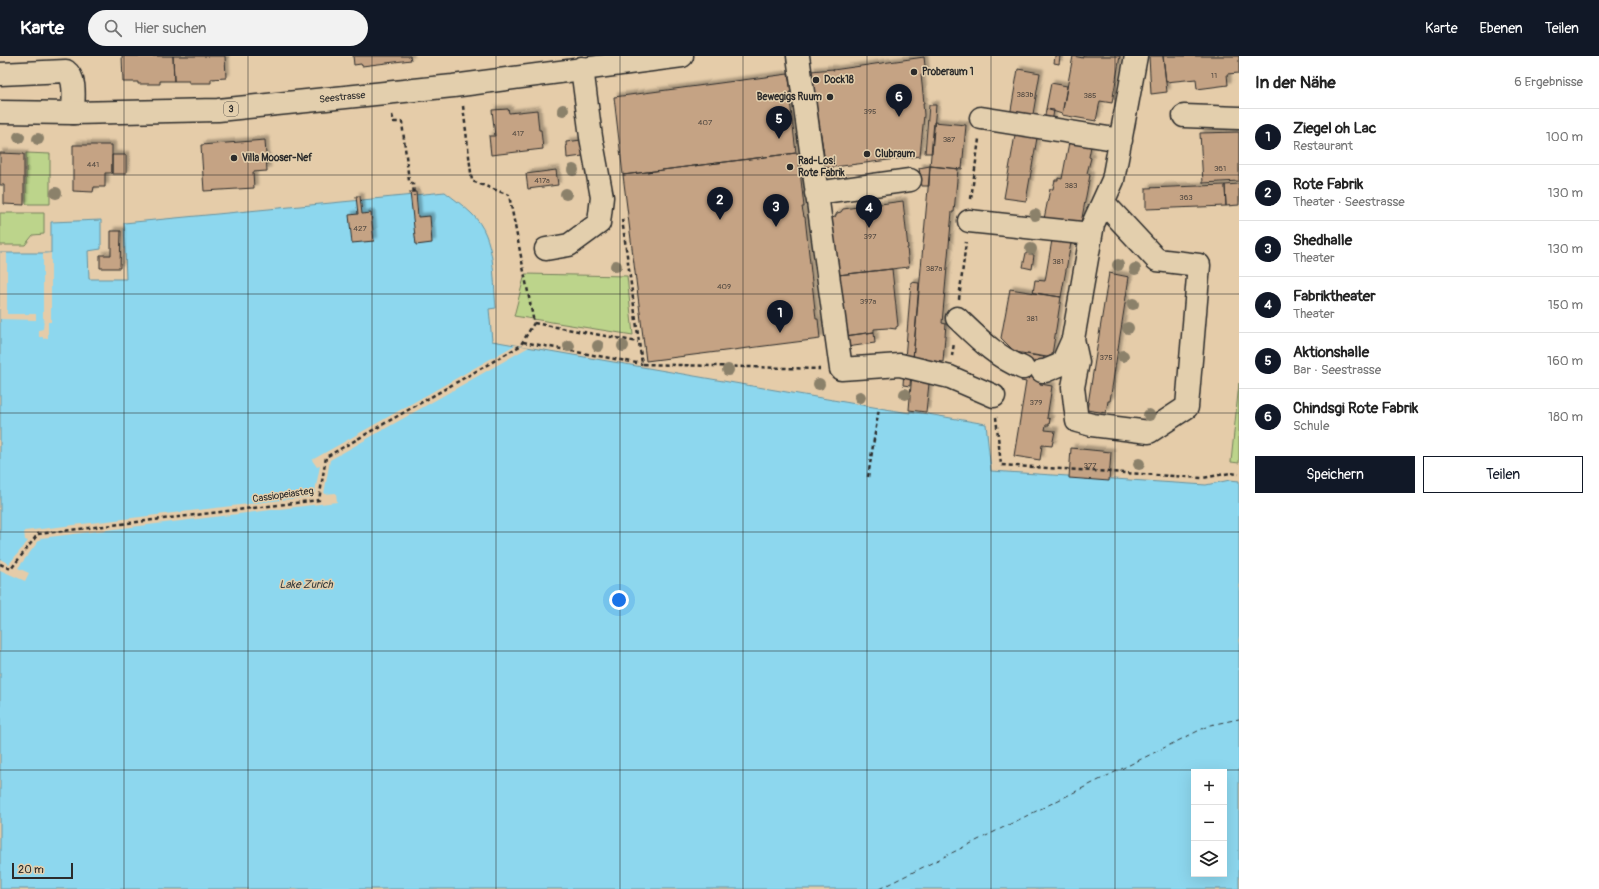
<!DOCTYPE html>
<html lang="de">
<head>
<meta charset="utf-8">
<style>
  :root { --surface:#fff; --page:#f2f2f2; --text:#222; --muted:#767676; --line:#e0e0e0; --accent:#111827 }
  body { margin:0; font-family:Pangolin,sans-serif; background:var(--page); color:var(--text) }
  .controls { position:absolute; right:12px; bottom:12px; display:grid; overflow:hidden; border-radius:0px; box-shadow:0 4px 16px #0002 }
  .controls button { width:36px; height:36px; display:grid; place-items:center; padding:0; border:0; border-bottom:1px solid var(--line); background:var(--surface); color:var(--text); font:20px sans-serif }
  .scale { position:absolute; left:12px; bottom:10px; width:61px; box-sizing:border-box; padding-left:4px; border:2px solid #2b2b2b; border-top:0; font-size:11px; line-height:14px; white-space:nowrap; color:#2b2b2b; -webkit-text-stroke:3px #e3cfad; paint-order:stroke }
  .you { position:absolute; left:619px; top:544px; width:14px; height:14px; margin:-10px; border:3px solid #fff; border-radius:50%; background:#1a73e8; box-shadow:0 0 0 6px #1a73e833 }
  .badge { display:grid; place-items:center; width:26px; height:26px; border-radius:50%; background:var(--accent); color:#fff; font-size:13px; font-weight:700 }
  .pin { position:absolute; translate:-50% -33px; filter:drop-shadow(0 1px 2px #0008) }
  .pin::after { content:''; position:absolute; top:21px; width:14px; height:12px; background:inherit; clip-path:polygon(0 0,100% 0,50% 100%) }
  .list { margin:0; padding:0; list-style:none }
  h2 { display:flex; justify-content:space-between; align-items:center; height:52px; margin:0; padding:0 16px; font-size:17px }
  h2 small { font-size:13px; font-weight:400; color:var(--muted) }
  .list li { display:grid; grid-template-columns:26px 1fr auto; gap:12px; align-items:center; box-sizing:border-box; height:56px; padding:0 16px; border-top:1px solid var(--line) }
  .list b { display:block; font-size:15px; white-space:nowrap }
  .list p { margin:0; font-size:13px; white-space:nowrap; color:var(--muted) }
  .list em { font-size:13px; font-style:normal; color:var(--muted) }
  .actions { display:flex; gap:8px; padding:12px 16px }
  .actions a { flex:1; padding:9px 0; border:1px solid var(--accent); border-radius:0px; text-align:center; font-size:14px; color:var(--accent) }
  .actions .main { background:var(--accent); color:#fff }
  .icon { flex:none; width:22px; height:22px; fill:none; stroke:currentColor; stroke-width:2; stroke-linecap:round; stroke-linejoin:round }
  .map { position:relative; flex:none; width:1239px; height:833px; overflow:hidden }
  header { display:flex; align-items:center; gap:24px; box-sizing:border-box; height:56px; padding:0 20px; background:var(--accent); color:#fff }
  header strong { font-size:19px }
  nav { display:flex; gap:22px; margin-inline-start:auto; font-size:14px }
  .search { width:280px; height:36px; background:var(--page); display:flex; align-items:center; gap:10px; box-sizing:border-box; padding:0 14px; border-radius:22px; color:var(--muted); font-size:15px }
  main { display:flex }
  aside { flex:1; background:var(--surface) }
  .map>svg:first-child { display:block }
  .green { fill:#bcd48b; stroke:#74805b }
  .water { fill:#8dd7ee; stroke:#6692a0; fill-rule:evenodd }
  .pier { fill:#e5cca9 }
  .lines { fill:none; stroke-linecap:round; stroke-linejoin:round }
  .ferry { stroke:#353c3e; stroke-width:1; stroke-dasharray:5 4; stroke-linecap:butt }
  .building { fill:#c5a384; stroke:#2b2b2b; filter:url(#shadow) }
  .minor-casing { stroke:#2b2b2b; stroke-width:25 }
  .major-casing { stroke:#2b2b2b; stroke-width:25 }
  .path { stroke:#2b2b2b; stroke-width:2.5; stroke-dasharray:4 3; stroke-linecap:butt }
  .minor { stroke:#e3cfad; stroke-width:22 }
  .major { stroke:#e3cfad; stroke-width:22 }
  .tree { fill:#8b816b }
  .grid { fill:none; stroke:#2b2b2b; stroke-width:1; stroke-opacity:0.55 }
  .poi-dot { fill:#2b2b2b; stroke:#e3cfad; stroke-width:1.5 }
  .labels { text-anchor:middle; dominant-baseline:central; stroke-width:3; stroke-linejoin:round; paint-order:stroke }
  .number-label { font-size:8px; fill:#524941 }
  .shield { fill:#e3cfad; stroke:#625c52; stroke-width:1 }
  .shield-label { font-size:9px; font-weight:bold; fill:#2b2b2b }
  .poi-label { font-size:10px; font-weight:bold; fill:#2b2b2b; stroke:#e3cfad; text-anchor:start }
  .street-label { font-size:10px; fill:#2b2b2b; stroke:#e3cfad }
  .water-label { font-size:11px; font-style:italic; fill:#353c3e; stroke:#e3cfad }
</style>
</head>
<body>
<header>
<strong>Karte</strong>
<div class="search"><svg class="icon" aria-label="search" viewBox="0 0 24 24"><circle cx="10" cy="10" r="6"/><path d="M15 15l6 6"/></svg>Hier suchen</div>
<nav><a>Karte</a><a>Ebenen</a><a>Teilen</a></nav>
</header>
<main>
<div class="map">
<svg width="1239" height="833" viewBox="0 0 1239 833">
  <defs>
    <filter id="shadow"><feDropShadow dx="3.5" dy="-3.5" stdDeviation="1" flood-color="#0004"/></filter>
  </defs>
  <rect width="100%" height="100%" fill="#e5cca9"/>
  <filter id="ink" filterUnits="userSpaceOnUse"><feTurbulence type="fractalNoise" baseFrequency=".025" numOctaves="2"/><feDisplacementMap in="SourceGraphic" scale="8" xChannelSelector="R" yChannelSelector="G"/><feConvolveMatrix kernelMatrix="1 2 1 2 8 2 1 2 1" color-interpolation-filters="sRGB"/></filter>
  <g filter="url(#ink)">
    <path class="green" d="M 26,97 L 50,98 L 50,148 L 26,148 Z
      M 0,157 L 44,157 L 44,178 L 33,179 L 25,189 L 0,189 Z
      M 525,218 L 627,220 L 633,279 L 514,260 Z
      M 1239,327 L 1239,407 L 1231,406 Z"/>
    <path class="water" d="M 445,136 C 454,143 464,150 472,158 C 496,181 493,221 496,252 L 489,253 L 492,285 L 879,352 L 910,357 L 910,355 L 986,368 L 991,415 L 1206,429 L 1230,424 L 1239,425 L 1239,833 L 0,833 L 0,197 L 51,197 L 51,166 L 101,164 L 101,193 L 88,195 L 89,223 L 126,223 L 124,167 ZM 1194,716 L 1224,716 L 1224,818 L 1194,818 Z"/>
    <path class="pier" d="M 0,197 L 7,197 L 7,258 L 36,258 L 36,264 L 0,263 Z
      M 51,197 L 51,266 L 48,266 L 48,282 L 43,283 L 43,281 L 39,281 L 39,274 L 43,273 L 44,262 L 43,262 L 43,198 Z
      M 515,289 L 529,291 L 330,404 L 324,438 L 336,437 L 337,446 L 41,482 L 18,512 L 29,517 L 25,525 L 0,514 L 0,503 L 9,508 L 28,485 L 25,484 L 24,475 L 314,440 L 320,410 L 317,411 L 312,404 Z"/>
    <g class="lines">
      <path class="ferry" d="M 879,833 L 1210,669 L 1239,663"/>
    </g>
    <path class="building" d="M 122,0 L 173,0 L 174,25 L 160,25 L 160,28 L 138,28 L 138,26 L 123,26 Z
      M 173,0 L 225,0 L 226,22 L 211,23 L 211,27 L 189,27 L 189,25 L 174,25 Z
      M 353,0 L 410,0 L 411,4 L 362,10 L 361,8 L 354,9 Z
      M 1055,0 L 1060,0 L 1059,8 L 1054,7 Z
      M 1073,0 L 1083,2 L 1083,0 L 1120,0 L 1112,47 L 1100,45 L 1096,65 L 1062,59 Z
      M 1149,0 L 1163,0 L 1167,36 L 1151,38 Z
      M 1163,0 L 1239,0 L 1239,17 L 1227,18 L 1228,29 L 1197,33 L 1196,23 L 1166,26 Z
      M 924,1 L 926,19 L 921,19 L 924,47 L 923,47 L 924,59 L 920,100 L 826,112 L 811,15 L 833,13 L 833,14 Z
      M 1018,13 L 1040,17 L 1032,64 L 1010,60 Z
      M 788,18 L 791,36 L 789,36 L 796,97 L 623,119 L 614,41 Z
      M 1051,27 L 1067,30 L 1062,58 L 1046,53 Z
      M 929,49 L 936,49 L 932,97 L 925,97 Z
      M 508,53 L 509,57 L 537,54 L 539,74 L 541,74 L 543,93 L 491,99 L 489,80 L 495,80 L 492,54 Z
      M 1046,53 L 1054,54 L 1052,67 L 1044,66 Z
      M 934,66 L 966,69 L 962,113 L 930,110 Z
      M 1239,76 L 1239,125 L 1203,127 L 1200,77 Z
      M 1015,79 L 1037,82 L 1026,145 L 1004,142 Z
      M 1070,81 L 1092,85 L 1089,101 L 1091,102 L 1087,117 L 1090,119 L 1081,167 L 1044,163 L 1050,133 L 1053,133 L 1055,124 L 1058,124 L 1058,122 L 1062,123 Z
      M 265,84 L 267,115 L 253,116 L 254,132 L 204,135 L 201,89 Z
      M 581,84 L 583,100 L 567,102 L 566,86 Z
      M 73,89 L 112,89 L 112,117 L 105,117 L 105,131 L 94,131 L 93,136 L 73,135 Z
      M 0,97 L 24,98 L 24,149 L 4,148 L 4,129 L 0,129 Z
      M 796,97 L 798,97 L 804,151 L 802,151 L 804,161 L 805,161 L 816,263 L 818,263 L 820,283 L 646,305 L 623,119 Z
      M 112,99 L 126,99 L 126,118 L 112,118 Z
      M 930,110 L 958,113 L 954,156 L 952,156 L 942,267 L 946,268 L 943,306 L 913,303 Z
      M 930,110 L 929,130 L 922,130 L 919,112 Z
      M 556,114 L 558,129 L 528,133 L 526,118 Z
      M 1239,128 L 1239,149 L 1226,150 L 1225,129 Z
      M 1225,129 L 1226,150 L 1146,153 L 1146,132 Z
      M 410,136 L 416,136 L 418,161 L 430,160 L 432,187 L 416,189 Z
      M 356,140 L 360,140 L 362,158 L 371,157 L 374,185 L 352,187 L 349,159 L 358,158 Z
      M 903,145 L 908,192 L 907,192 L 909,211 L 838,219 L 832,162 L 835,161 L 837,157 L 841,156 L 843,153 Z
      M 111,175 L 121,175 L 120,212 L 100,212 L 100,199 L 111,199 Z
      M 1052,184 L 1071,187 L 1061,241 L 1033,237 L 1035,224 L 1045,225 Z
      M 1026,197 L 1034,199 L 1032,213 L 1023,211 Z
      M 892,213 L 898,270 L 896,271 L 896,273 L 888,272 L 874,273 L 874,276 L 845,280 L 838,219 Z
      M 1109,217 L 1129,221 L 1110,345 L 1108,345 L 1106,357 L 1087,354 Z
      M 911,226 L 919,227 L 913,303 L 905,303 Z
      M 1010,233 L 1061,241 L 1052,299 L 1047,301 L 1015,296 L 1001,282 Z
      M 874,276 L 875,287 L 847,291 L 845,280 Z
      M 1025,298 L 1044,301 L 1040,328 L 1052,330 L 1047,362 L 1050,363 L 1049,369 L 1046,369 L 1045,374 L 1055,375 L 1052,390 L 1042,389 L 1040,404 L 1014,400 L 1026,326 L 1021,325 Z
      M 904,315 L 911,316 L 910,330 L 903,329 Z
      M 912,316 L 930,318 L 926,356 L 909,354 Z
      M 1071,392 L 1111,396 L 1109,425 L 1069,422 Z"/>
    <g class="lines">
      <g class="minor-casing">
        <path id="minor" d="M 798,0 L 841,313 L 900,309 L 950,321 L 994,340
          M 0,18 L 66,15 C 77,23 73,44 73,57
          M 1184,60 L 1239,62
          M 981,62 L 1121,84
          M 816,137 L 910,124
          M 969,165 L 1091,178
          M 546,193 L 569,189 L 599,167 L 602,141 L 591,81 L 582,12
          M 957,262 C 978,282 996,301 1023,312
          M 1073,283 L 1078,306 L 1073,331 L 1077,365 L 1092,369 L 1149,376 L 1187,351 L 1199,209 L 1157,204 L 1103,146
          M 1042,315 L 1045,315 L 1062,308 L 1073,283 L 1093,168 L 1113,124 L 1136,0"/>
      </g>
      <g class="major-casing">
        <g id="major">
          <path id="s1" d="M 0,56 L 73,57 L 218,54 L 453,30 L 682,0"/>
        </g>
      </g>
      <path class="path" d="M 463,50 L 472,125 L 509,139 L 534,267
        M 392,59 L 394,66 L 402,66 L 409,125 L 413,128 L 414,140
        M 971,143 L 979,83
        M 622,163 L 642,308 L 820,313
        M 959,243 L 966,186
        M 534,267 L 638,286
        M 523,286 L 642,308
        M 952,300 L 954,287
        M 996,361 L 1001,409 L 1203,422 L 1230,417 L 1239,418
        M 868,421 L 879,352
        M 0,508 L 11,513 L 38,478 L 319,444 L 326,401 L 520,290 L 534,267"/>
      <use href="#minor" class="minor"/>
      <use href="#major" class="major"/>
    </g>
    <g class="tree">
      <circle cx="563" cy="54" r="6"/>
      <circle cx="19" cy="81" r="6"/>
      <circle cx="38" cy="83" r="6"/>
      <circle cx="573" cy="114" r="6"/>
      <circle cx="56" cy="137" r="6"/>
      <circle cx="566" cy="138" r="6"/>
      <circle cx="1035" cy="159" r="6"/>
      <circle cx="1031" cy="193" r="6"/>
      <circle cx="1118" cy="209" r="6"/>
      <circle cx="616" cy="210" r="6"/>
      <circle cx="1135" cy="213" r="6"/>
      <circle cx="1133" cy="248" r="6"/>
      <circle cx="1128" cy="272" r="6"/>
      <circle cx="569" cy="290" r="6"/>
      <circle cx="598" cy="290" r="6"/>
      <circle cx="623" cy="290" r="6"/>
      <circle cx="1123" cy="300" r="6"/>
      <circle cx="728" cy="314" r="6"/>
      <circle cx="819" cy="328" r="6"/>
      <circle cx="905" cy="338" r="6"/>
      <circle cx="860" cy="341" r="6"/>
      <circle cx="1149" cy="359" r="6"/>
      <circle cx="1139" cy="408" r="6"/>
    </g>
  </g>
  <path class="grid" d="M 124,0 L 124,833M 248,0 L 248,833M 372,0 L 372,833M 496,0 L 496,833M 620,0 L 620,833M 743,0 L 743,833M 867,0 L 867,833M 991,0 L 991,833M 1115,0 L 1115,833M 0,119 L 1239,119M 0,238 L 1239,238M 0,357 L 1239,357M 0,476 L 1239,476M 0,595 L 1239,595M 0,714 L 1239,714"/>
  <g class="poi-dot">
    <circle cx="914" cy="16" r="4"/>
    <circle cx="816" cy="24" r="4"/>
    <circle cx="830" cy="41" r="4"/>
    <circle cx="867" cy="98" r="4"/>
    <circle cx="234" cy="102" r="4"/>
    <circle cx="790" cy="111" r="4"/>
  </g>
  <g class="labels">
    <g class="number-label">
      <text x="1214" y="19">11</text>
      <text x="1025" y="38">383b</text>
      <text x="1090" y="39">385</text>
      <text x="870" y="55">395</text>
      <text x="705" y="66">407</text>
      <text x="518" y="77">417</text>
      <text x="949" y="83">387</text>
      <text x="93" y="108">441</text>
      <text x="1220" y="112">361</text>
      <text x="542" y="124">417a</text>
      <text x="1071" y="129">383</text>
      <text x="1186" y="141">363</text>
      <text x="360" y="172">427</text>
      <text x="870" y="180">397</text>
      <text x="1058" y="205">381</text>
      <text x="934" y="212">387a</text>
      <text x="724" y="230">409</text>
      <text x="868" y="245">397a</text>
      <text x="1032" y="262">381</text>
      <text x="1106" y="301">375</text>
      <text x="1036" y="346">379</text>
      <text x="1090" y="409">377</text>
    </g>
    <rect class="shield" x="224" y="46" width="14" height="14" rx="3"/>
    <g class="shield-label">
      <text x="231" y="53">3</text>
    </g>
    <g class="poi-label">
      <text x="922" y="16">Proberaum 1</text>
      <text x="824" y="24">Dock18</text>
      <text x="822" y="41" text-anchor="end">Bewegigs Ruum</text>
      <text x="875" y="98">Clubraum</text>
      <text x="242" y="102">Villa Mooser-Nef</text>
      <text x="798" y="105">Rad-Los!<tspan x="798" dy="12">Rote Fabrik</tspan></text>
    </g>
    <g class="street-label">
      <text stroke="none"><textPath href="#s1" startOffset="343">Seestrasse</textPath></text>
      <text transform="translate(283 439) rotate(-8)">Cassiopeiasteg</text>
    </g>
    <g class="water-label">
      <text x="306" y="528">Lake Zurich</text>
    </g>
  </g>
</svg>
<div class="controls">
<button>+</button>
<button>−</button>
<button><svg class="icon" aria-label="layers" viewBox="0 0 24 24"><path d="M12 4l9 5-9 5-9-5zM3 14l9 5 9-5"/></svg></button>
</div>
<div class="scale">20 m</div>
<div class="you"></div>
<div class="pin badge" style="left:780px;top:277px">1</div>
<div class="pin badge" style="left:720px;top:164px">2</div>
<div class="pin badge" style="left:776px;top:171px">3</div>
<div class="pin badge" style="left:869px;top:172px">4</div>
<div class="pin badge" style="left:779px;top:83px">5</div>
<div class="pin badge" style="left:899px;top:61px">6</div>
</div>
<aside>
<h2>In der Nähe<small>6 Ergebnisse</small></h2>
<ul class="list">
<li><span class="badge">1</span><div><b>Ziegel oh Lac</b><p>Restaurant</p></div><em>100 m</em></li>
<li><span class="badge">2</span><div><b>Rote Fabrik</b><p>Theater · Seestrasse</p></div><em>130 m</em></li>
<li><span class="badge">3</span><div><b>Shedhalle</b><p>Theater</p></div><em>130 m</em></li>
<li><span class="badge">4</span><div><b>Fabriktheater</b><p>Theater</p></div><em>150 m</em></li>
<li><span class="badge">5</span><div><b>Aktionshalle</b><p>Bar · Seestrasse</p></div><em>160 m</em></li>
<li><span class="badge">6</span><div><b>Chindsgi Rote Fabrik</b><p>Schule</p></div><em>180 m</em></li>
</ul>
<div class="actions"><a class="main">Speichern</a><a>Teilen</a></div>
</aside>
</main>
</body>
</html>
